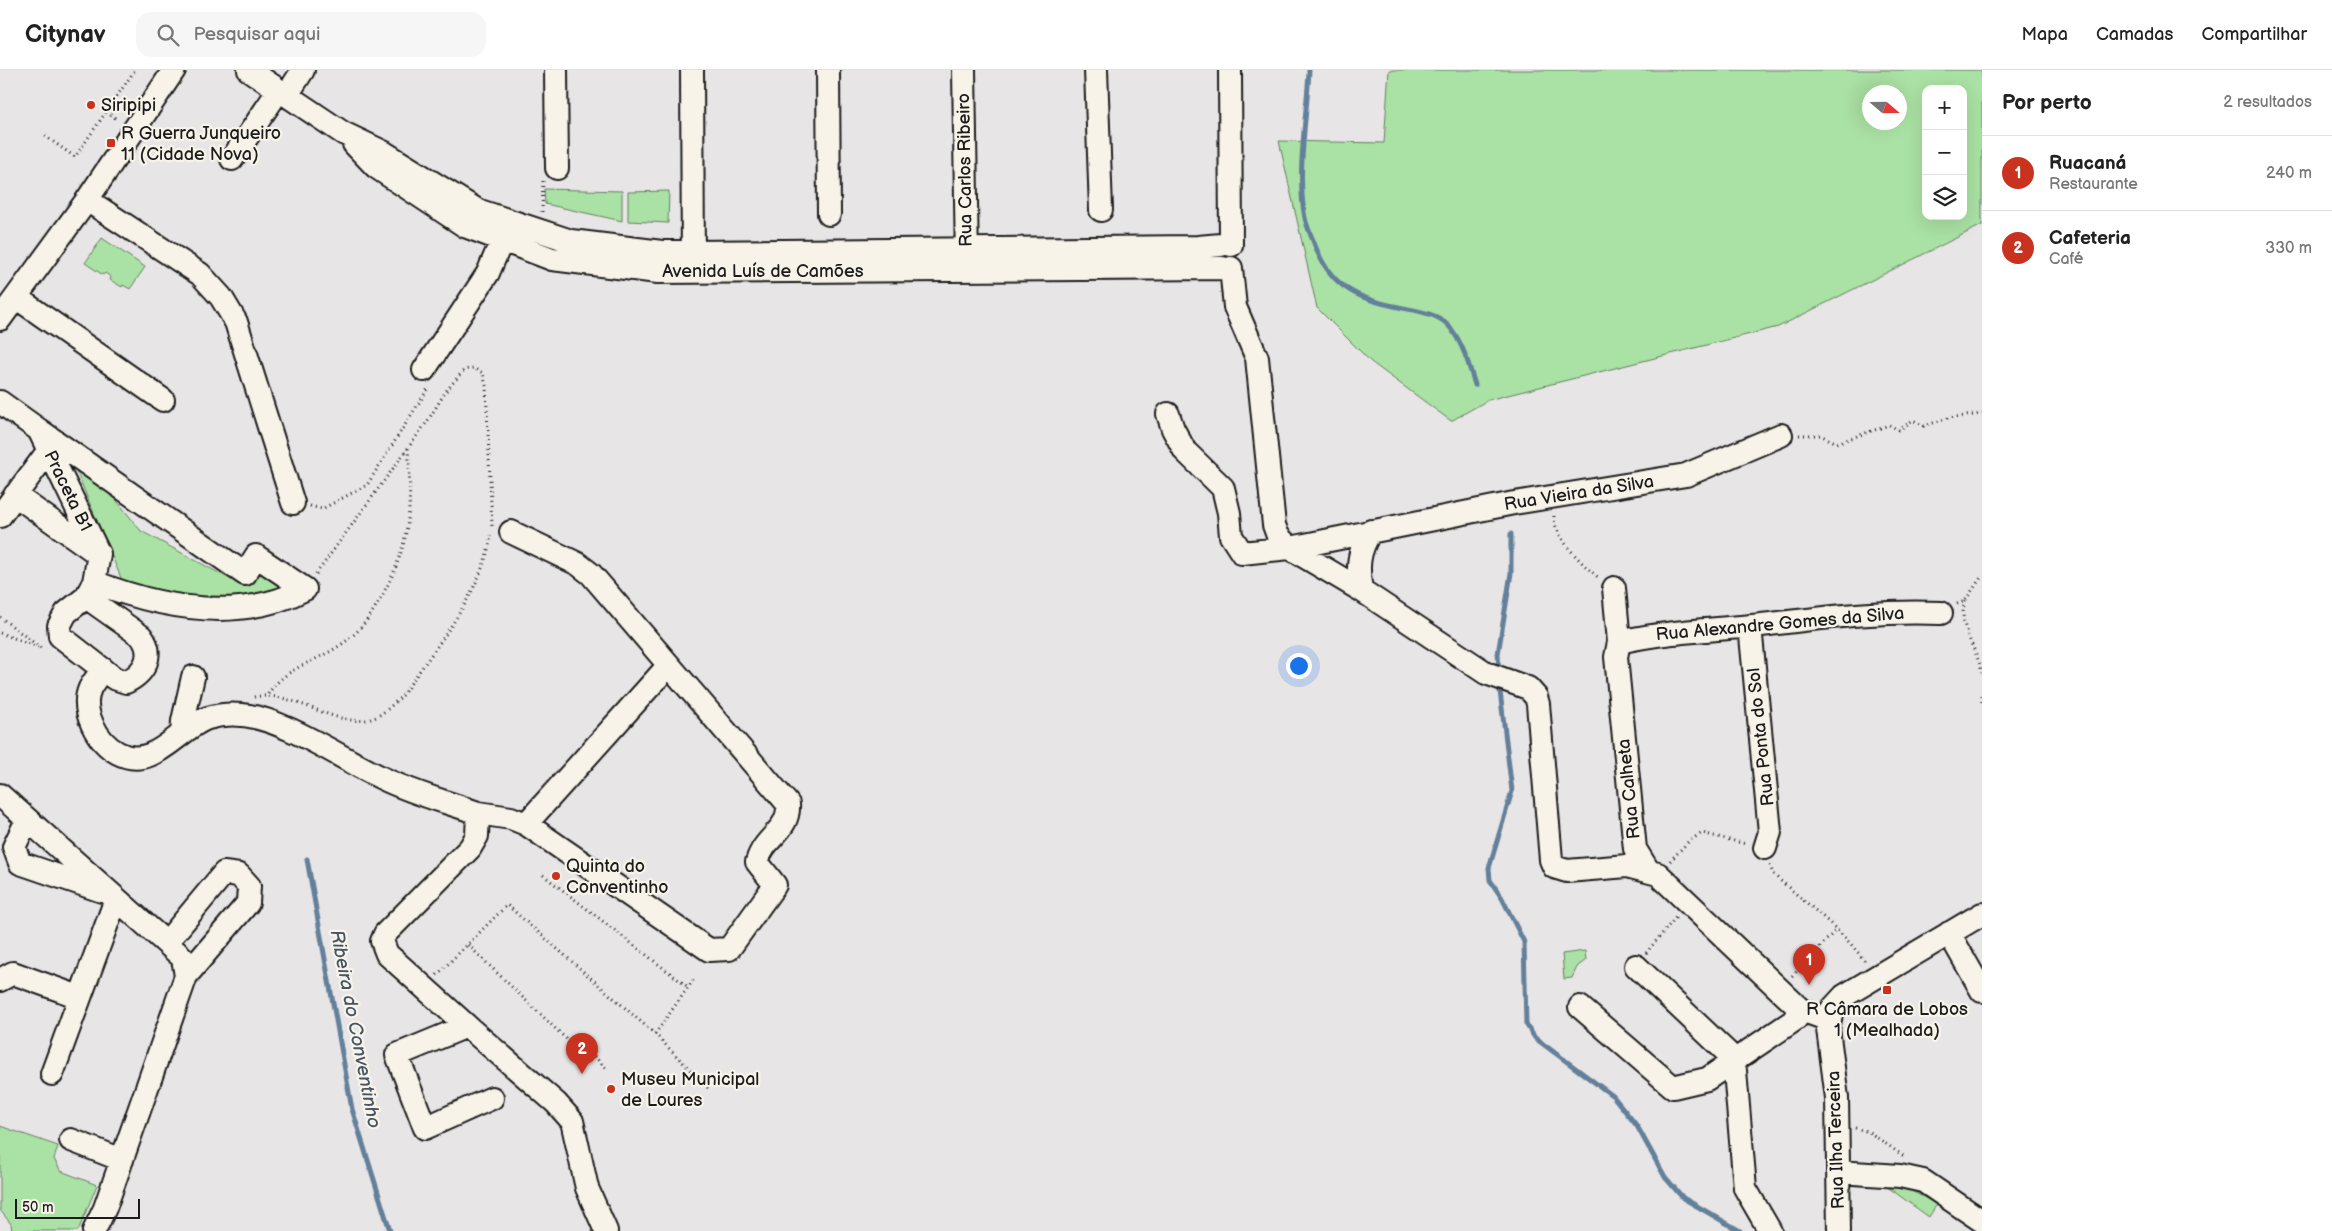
<!DOCTYPE html>
<html lang="pt">
<head>
<meta charset="utf-8">
<style>
  :root { --surface:#fff; --page:#f6f6f6; --text:#222; --muted:#767676; --line:#e0e0e0; --accent:#c8321e }
  body { margin:0; font-family:"Balsamiq Sans",sans-serif; background:var(--page); color:var(--text) }
  .controls { position:absolute; right:15px; top:15px; display:grid; overflow:hidden; border-radius:10px; box-shadow:0 5px 20px #0002 }
  .controls button { width:45px; height:45px; display:grid; place-items:center; padding:0; border:0; border-bottom:1px solid var(--line); background:var(--surface); color:var(--text); font:25px sans-serif }
  .compass { position:absolute; left:1862px; top:15px; width:45px; height:45px; border-radius:50%; background:var(--surface); box-shadow:0 5px 20px #0002; rotate:110deg }
  .scale { position:absolute; left:15px; bottom:12px; width:125px; box-sizing:border-box; padding-left:5px; border:2px solid #1c1c1c; border-top:0; font-size:14px; line-height:18px; white-space:nowrap; color:#1c1c1c; -webkit-text-stroke:4px #f7f3e8; paint-order:stroke }
  .you { position:absolute; left:1298px; top:595px; width:18px; height:18px; margin:-12px; border:4px solid #fff; border-radius:50%; background:#1a73e8; box-shadow:0 0 0 8px #1a73e833 }
  .badge { display:grid; place-items:center; width:32px; height:32px; border-radius:50%; background:var(--accent); color:#fff; font-size:16px; font-weight:700 }
  .pin { position:absolute; translate:-50% -41px; filter:drop-shadow(0 1px 2px #0008) }
  .pin::after { content:''; position:absolute; top:26px; width:18px; height:15px; background:inherit; clip-path:polygon(0 0,100% 0,50% 100%) }
  .list { margin:0; padding:0; list-style:none }
  h2 { display:flex; justify-content:space-between; align-items:center; height:65px; margin:0; padding:0 20px; font-size:21px }
  h2 small { font-size:16px; font-weight:400; color:var(--muted) }
  .list li { display:grid; grid-template-columns:32px 1fr auto; gap:15px; align-items:center; box-sizing:border-box; height:75px; padding:0 20px; border-top:1px solid var(--line) }
  .list b { display:block; font-size:19px; white-space:nowrap }
  .list p { margin:0; font-size:16px; white-space:nowrap; color:var(--muted) }
  .list em { font-size:16px; font-style:normal; color:var(--muted) }
  .icon { flex:none; width:28px; height:28px; fill:none; stroke:currentColor; stroke-width:2; stroke-linecap:round; stroke-linejoin:round }
  .map { position:relative; flex:none; width:1982px; height:1161px; overflow:hidden }
  header { display:flex; align-items:center; gap:30px; box-sizing:border-box; height:70px; padding:0 25px; background:var(--surface); border-bottom:1px solid var(--line) }
  header strong { font-size:24px }
  nav { display:flex; gap:28px; margin-inline-start:auto; font-size:18px }
  .search { width:350px; height:45px; background:var(--page); display:flex; align-items:center; gap:12px; box-sizing:border-box; padding:0 18px; border-radius:15px; color:var(--muted); font-size:19px }
  main { display:flex }
  aside { flex:1; background:var(--surface) }
  .map>svg:first-child { display:block }
  .green { fill:#aae1a4; stroke:#637e60; fill-rule:evenodd }
  .lines { fill:none; stroke-linecap:round; stroke-linejoin:round }
  .stream { stroke:#64809b; stroke-width:5 }
  .minor-casing { stroke:#1c1c1c; stroke-width:26 }
  .path { stroke:#1c1c1c; stroke-width:3; stroke-dasharray:1 4; stroke-linecap:butt }
  .minor { stroke:#f7f3e8; stroke-width:22 }
  .poi-dot { fill:#c8321e; stroke:#f7f3e8; stroke-width:2 }
  .labels { text-anchor:middle; dominant-baseline:central; stroke-width:4.5; stroke-linejoin:round; paint-order:stroke }
  .poi-label { font-size:18px; fill:#1c1c1c; stroke:#f7f3e8; text-anchor:start }
  .street-label { font-size:18px; fill:#1c1c1c; stroke:#f7f3e8 }
  .water-label { font-size:19px; font-style:italic; fill:#465666; stroke:#f7f3e8 }
</style>
</head>
<body>
<header>
<strong>Citynav</strong>
<div class="search"><svg class="icon" aria-label="search" viewBox="0 0 24 24"><circle cx="10" cy="10" r="6"/><path d="M15 15l6 6"/></svg>Pesquisar aqui</div>
<nav><a>Mapa</a><a>Camadas</a><a>Compartilhar</a></nav>
</header>
<main>
<div class="map">
<svg width="1982" height="1161" viewBox="0 0 1982 1161">
  <rect width="100%" height="100%" fill="#e8e5e6"/>
  <filter id="ink" filterUnits="userSpaceOnUse"><feTurbulence type="fractalNoise" baseFrequency=".02" numOctaves="2"/><feDisplacementMap in="SourceGraphic" scale="10" xChannelSelector="R" yChannelSelector="G"/><feConvolveMatrix kernelMatrix="1 2 1 2 8 2 1 2 1" color-interpolation-filters="sRGB"/></filter>
  <g filter="url(#ink)">
    <path class="green" d="M 1389,0 L 1982,0 L 1982,155 L 1778,257 L 1488,330 L 1451,351 L 1371,292 L 1317,238 L 1279,71 L 1384,73 ZM 1926,19 L 1963,19 L 1963,146 L 1926,146 ZM 1870,22 L 1900,22 L 1900,52 L 1870,52 Z
      M 544,119 L 622,121 L 622,151 L 545,134 Z
      M 669,121 L 668,153 L 628,151 L 628,122 Z
      M 102,168 L 145,197 L 130,219 L 123,215 L 122,217 L 110,210 L 111,207 L 105,203 L 103,205 L 85,193 Z
      M 72,391 L 110,422 L 141,461 L 243,516 L 259,496 L 291,516 L 281,525 L 206,531 L 124,515 Z
      M 1585,881 L 1586,890 L 1577,897 L 1572,908 L 1564,909 L 1562,884 Z
      M 0,1056 L 58,1076 L 54,1089 L 61,1101 L 97,1115 L 78,1161 L 12,1161 L 11,1154 L 0,1140 Z
      M 1886,1116 L 1904,1117 L 1937,1134 L 1929,1147 Z"/>
    <g class="lines">
      <path class="stream" d="M 1309,0 C 1307,46 1296,104 1305,148 C 1307,157 1311,165 1314,173 C 1331,221 1362,230 1408,239 C 1420,241 1441,246 1449,256 C 1463,273 1469,295 1475,315
        M 1499,602 L 1498,584 L 1511,503 L 1511,464
        M 1499,613 L 1512,721 L 1489,798 L 1490,810 L 1502,828 L 1524,872 L 1526,954 L 1535,968 L 1613,1026 L 1637,1056 L 1665,1107 L 1683,1128 L 1740,1161
        M 307,789 L 352,1039 L 390,1161"/>
      <g class="minor-casing">
        <path id="minor" d="M 249,0 L 343,63 L 385,83 L 477,140 L 571,171 L 662,182 L 692,182 L 1198,177 L 1221,175
          M 556,0 L 557,98
          M 692,0 L 693,196
          M 828,0 L 829,144
          M 964,0 L 967,194
          M 1096,0 L 1101,140
          M 1230,0 L 1231,175
          M 287,25 L 303,0
          M 354,74 L 376,97 L 465,156 L 552,189 L 658,202 L 1222,198
          M 232,89 L 279,20
          M 87,130 L 200,204 L 221,227 L 236,252 L 293,433
          M 1231,198 L 1235,237 L 1257,288 L 1274,455 L 1278,466 L 1290,478 L 1361,520 L 1486,603 L 1528,618 L 1536,627 L 1538,634 L 1551,790 L 1554,797 L 1567,801 L 1627,796 L 1658,804 L 1801,940 L 1829,950
          M 17,228 L 163,330
          M 0,249 L 87,130 L 174,0
          M 424,300 L 488,203 L 502,170
          M 0,332 L 39,360 L 99,484 L 94,512 L 86,527 L 66,543 L 59,556 L 60,566 L 114,608 L 126,612 C 145,603 155,584 141,566 L 86,527
          M 1168,344 L 1173,359 L 1185,381 L 1223,418 L 1229,443 L 1231,466 L 1242,483 L 1290,478 L 1514,433 L 1686,405 L 1781,365
          M 39,360 L 245,504 L 256,486 L 305,519 C 240,553 161,538 94,512
          M 15,425 L 98,484
          M 0,446 L 49,380
          M 1614,518 L 1619,572 L 1616,587 L 1635,779 L 1648,800
          M 1361,520 C 1357,497 1358,481 1371,461
          M 1750,556 L 1770,762 L 1765,778
          M 1619,572 C 1663,562 1707,560 1752,556 C 1815,549 1877,540 1941,543
          M 103,599 C 99,605 93,612 90,618 C 80,640 97,672 118,683 C 154,702 179,657 208,648 C 218,645 231,644 242,645 C 283,648 344,690 382,708 C 412,723 447,732 478,743 L 477,766 L 470,778 L 385,864 L 382,871 L 387,884 L 467,956
          M 182,664 L 183,651 L 193,607
          M 0,725 L 183,888 L 186,906 L 105,1138 L 94,1161
          M 478,743 L 511,748 L 526,754 L 709,880 L 729,879 L 775,815 L 757,792 C 764,766 790,761 788,734 L 591,504 L 578,494 L 511,462
          M 27,750 L 14,777 L 20,793 L 102,821
          M 526,754 L 669,595
          M 1949,863 L 1982,921
          M 166,873 L 224,803 L 239,805 L 249,816 L 248,833 L 186,906
          M 1636,896 L 1734,989 L 1745,1118 L 1770,1161
          M 0,910 L 13,903 L 79,927
          M 1580,937 L 1673,1017 L 1707,1009 L 1796,949 L 1801,940
          M 52,1004 L 116,829
          M 492,1028 L 425,1058 L 397,985 L 467,956 L 556,1033 L 572,1051 L 587,1118 L 606,1161
          M 71,1070 L 122,1090
          M 1838,1102 L 1900,1106 L 1923,1111 L 1982,1151
          M 1839,1161 L 1837,1028 L 1828,959 L 1832,939 L 1844,926 L 1982,844"/>
      </g>
      <path class="path" d="M 106,42 L 118,50
        M 45,66 L 75,87 L 135,0
        M 542,142 L 543,111
        M 1799,365 L 1820,365 L 1837,373 L 1889,355 L 1899,360 L 1913,350 L 1924,356 L 1948,348 L 1982,344
        M 310,436 L 322,439 L 367,415 L 429,317
        M 1554,446 C 1553,466 1584,496 1599,508
        M 316,504 L 427,352 L 446,321 L 464,300 L 473,298 L 483,303 L 486,316 L 492,456
        M 1965,531 C 1957,558 1977,577 1982,603
        M 1957,534 L 1965,531 L 1982,506
        M 0,547 L 41,578
        M 0,563 L 38,577
        M 268,624 C 287,596 312,594 339,576 C 358,564 368,550 379,531 C 411,476 412,438 408,377
        M 1982,626 L 1982,634
        M 254,627 C 294,619 337,661 374,648 C 385,643 394,633 402,626 C 435,577 482,524 491,465
        M 1670,791 L 1689,771 L 1702,763 L 1746,774
        M 1770,795 L 1773,804 C 1804,832 1842,859 1866,893
        M 543,805 L 688,917
        M 468,875 L 584,986 L 589,981 L 607,999
        M 1646,883 L 1676,847
        M 437,905 L 507,835 L 655,964 L 709,1019
        M 1792,906 L 1836,860
        M 655,964 L 694,909
        M 1855,1058 L 1869,1062 L 1905,1087"/>
      <use href="#minor" class="minor"/>
    </g>
  </g>
  <g class="poi-dot">
    <circle cx="91" cy="35" r="5"/>
    <rect x="106" y="68" width="10" height="10" rx="2.5"/>
    <circle cx="556" cy="806" r="5"/>
    <rect x="1882" y="915" width="10" height="10" rx="2.5"/>
    <circle cx="611" cy="1019" r="5"/>
  </g>
  <g class="labels">
    <g class="poi-label">
      <text x="101" y="35">Siripipi</text>
      <text x="121" y="63">R Guerra Junqueiro<tspan x="121" dy="21">11 (Cidade Nova)</tspan></text>
      <text x="566" y="796">Quinta do<tspan x="566" dy="21">Conventinho</tspan></text>
      <text x="1887" y="939" text-anchor="middle">R Câmara de Lobos<tspan x="1887" dy="21">1 (Mealhada)</tspan></text>
      <text x="621" y="1009">Museu Municipal<tspan x="621" dy="21">de Loures</tspan></text>
    </g>
    <g class="street-label">
      <text transform="translate(965 100) rotate(-91)">Rua Carlos Ribeiro</text>
      <text x="763" y="201">Avenida Luís de Camões</text>
      <text transform="translate(68 421) rotate(64)">Praceta B1</text>
      <text transform="translate(1579 423) rotate(-9)">Rua Vieira da Silva</text>
      <text transform="translate(1780 554) rotate(-5)">Rua Alexandre Gomes da Silva</text>
      <text transform="translate(1761 667) rotate(-96)">Rua Ponta do Sol</text>
      <text transform="translate(1629 719) rotate(-96)">Rua Calheta</text>
      <text transform="translate(1836 1070) rotate(-92)">Rua Ilha Terceira</text>
    </g>
    <g class="water-label">
      <text transform="translate(355 959) rotate(79)">Ribeira do Conventinho</text>
    </g>
  </g>
</svg>
<div class="controls">
<button>+</button>
<button>−</button>
<button><svg class="icon" aria-label="layers" viewBox="0 0 24 24"><path d="M12 4l9 5-9 5-9-5zM3 14l9 5 9-5"/></svg></button>
</div>
<svg class="compass" viewBox="-18 -18 36 36"><path d="M0-13l5 13h-10z" fill="#e53935"/><path d="M0 13l5-13h-10z" fill="#767676"/></svg>
<div class="scale">50 m</div>
<div class="you"></div>
<div class="pin badge" style="left:1809px;top:915px">1</div>
<div class="pin badge" style="left:582px;top:1004px">2</div>
</div>
<aside>
<h2>Por perto<small>2 resultados</small></h2>
<ul class="list">
<li><span class="badge">1</span><div><b>Ruacaná</b><p>Restaurante</p></div><em>240 m</em></li>
<li><span class="badge">2</span><div><b>Cafeteria</b><p>Café</p></div><em>330 m</em></li>
</ul>
</aside>
</main>
</body>
</html>
